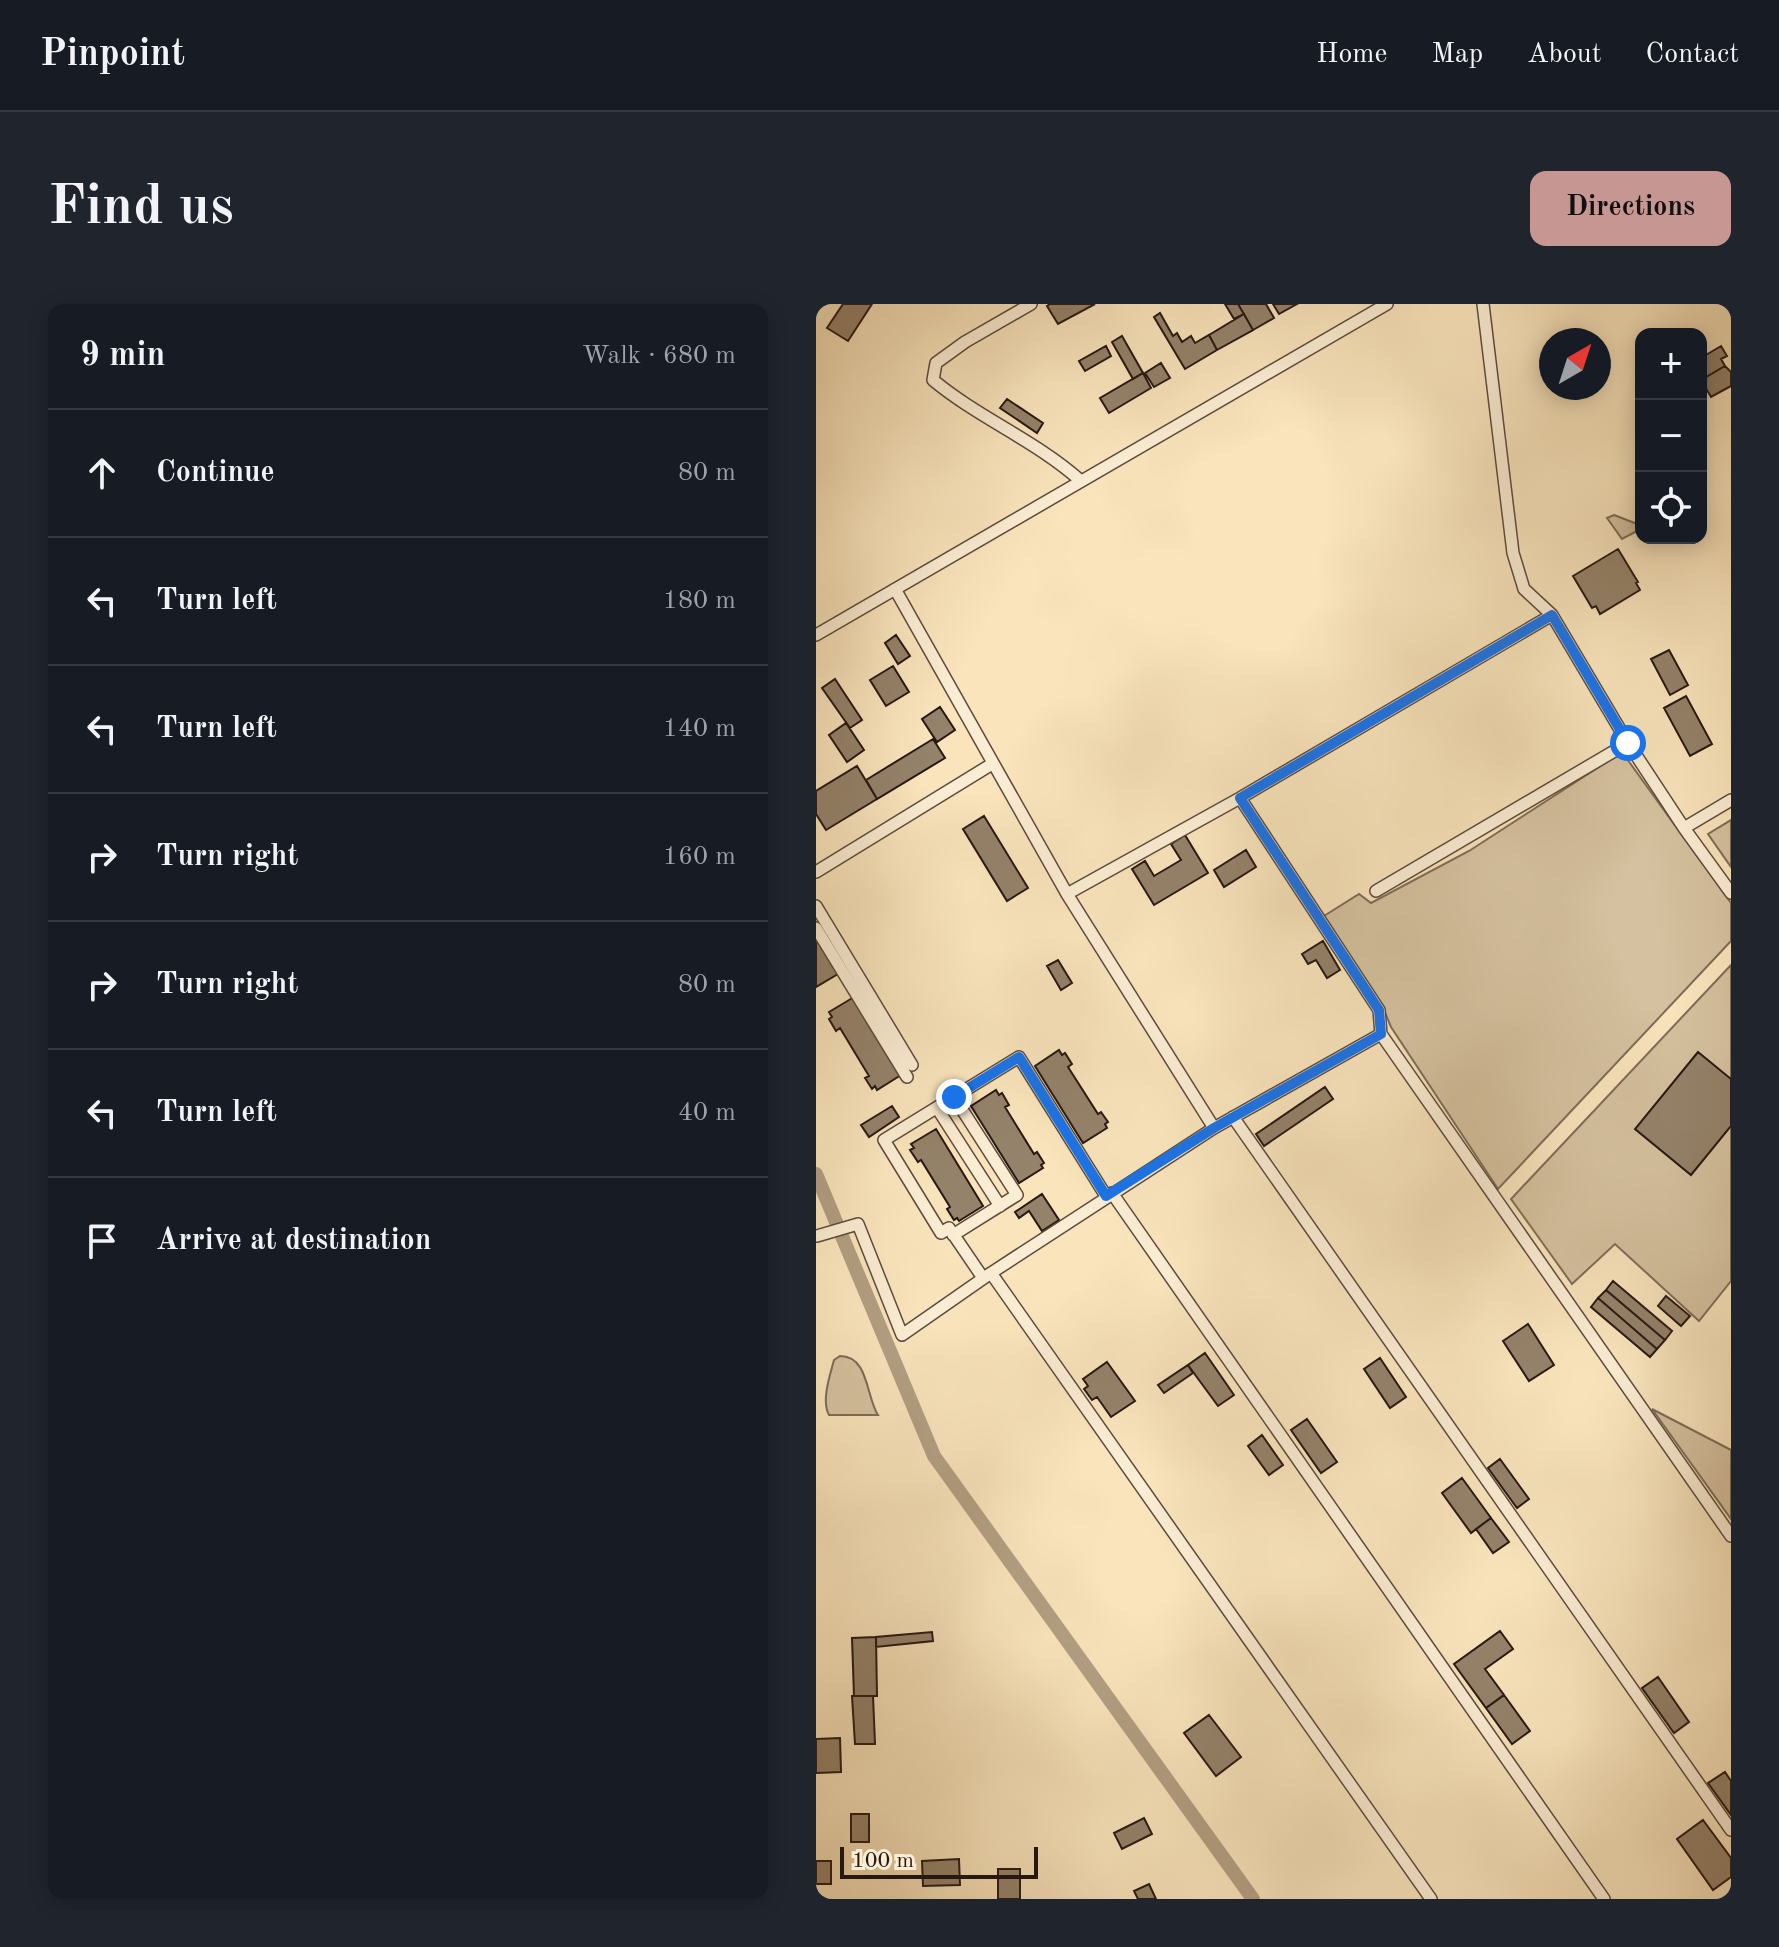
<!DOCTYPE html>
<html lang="en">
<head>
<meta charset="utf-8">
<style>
  :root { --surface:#171b24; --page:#20242c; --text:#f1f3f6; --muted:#9ea1a6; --line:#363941; --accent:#c59692 }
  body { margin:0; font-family:"Old Standard TT",serif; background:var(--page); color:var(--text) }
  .controls { position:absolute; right:24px; top:24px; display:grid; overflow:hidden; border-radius:16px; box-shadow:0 4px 20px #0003 }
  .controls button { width:72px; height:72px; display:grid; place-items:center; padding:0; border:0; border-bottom:2px solid var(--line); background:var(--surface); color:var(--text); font:40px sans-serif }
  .compass { position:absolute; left:723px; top:24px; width:72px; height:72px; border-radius:50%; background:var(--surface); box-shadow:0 4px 20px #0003; rotate:39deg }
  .scale { position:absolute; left:24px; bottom:20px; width:198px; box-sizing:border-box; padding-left:8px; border:4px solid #271812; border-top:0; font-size:22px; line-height:28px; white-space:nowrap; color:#271812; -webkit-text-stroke:6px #fbedd3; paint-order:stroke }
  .stop { position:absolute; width:24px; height:24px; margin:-18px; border:6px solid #1a73e8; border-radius:50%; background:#fff }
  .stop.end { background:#1a73e8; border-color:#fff; box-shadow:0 2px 8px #0008 }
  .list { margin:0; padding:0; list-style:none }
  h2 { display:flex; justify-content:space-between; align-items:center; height:104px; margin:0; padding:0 32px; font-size:34px }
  h2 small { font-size:26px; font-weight:400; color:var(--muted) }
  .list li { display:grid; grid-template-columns:52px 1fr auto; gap:24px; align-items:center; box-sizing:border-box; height:128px; padding:0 32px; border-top:2px solid var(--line) }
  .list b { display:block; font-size:30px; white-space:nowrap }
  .list em { font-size:26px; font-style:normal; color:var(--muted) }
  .icon { flex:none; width:44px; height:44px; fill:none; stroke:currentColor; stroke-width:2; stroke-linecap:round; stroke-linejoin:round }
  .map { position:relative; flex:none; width:915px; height:1595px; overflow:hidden; border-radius:16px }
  header { display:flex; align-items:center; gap:48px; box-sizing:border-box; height:112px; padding:0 40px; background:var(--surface); border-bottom:2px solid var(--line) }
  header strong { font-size:38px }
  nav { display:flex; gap:44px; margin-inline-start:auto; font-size:28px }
  .intro { display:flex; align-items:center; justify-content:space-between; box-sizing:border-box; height:192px; padding:0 48px }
  h1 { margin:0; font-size:56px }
  .button { padding:20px 36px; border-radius:16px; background:var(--accent); color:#111; font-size:28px; font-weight:700 }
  main { display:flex; gap:48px; padding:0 48px }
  aside { flex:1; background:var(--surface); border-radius:16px; box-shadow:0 4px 20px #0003 }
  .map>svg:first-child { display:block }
  .green { fill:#d5c19f; stroke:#7e6c58; stroke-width:2 }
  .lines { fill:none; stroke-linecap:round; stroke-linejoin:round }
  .canal { stroke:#b29f82; stroke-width:14 }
  .building { fill:#94826a; stroke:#271812; stroke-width:2 }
  .street-casing { stroke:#5c4b3c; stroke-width:14 }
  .street { stroke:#fbedd3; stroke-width:11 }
  .route { stroke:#1a73e8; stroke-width:10 }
</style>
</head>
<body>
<header>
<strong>Pinpoint</strong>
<nav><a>Home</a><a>Map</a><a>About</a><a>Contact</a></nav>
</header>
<div class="intro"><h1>Find us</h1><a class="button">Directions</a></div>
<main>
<aside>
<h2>9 min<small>Walk · 680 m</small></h2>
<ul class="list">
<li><svg class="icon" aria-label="ahead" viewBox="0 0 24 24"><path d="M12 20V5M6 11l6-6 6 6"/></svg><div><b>Continue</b></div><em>80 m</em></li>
<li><svg class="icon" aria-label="left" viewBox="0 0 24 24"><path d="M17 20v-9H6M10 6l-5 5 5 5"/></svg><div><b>Turn left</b></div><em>180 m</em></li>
<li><svg class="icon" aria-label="left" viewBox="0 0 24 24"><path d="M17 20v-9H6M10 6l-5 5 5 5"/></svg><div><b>Turn left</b></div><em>140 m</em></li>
<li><svg class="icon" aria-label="right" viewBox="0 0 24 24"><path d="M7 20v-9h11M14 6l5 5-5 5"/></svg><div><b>Turn right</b></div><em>160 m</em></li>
<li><svg class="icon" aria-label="right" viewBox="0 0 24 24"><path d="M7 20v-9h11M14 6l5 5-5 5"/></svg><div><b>Turn right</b></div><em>80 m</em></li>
<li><svg class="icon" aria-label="left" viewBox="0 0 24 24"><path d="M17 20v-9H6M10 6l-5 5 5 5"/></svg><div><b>Turn left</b></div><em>40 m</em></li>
<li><svg class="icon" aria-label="arrive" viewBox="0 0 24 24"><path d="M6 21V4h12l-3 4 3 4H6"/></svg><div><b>Arrive at destination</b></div></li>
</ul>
</aside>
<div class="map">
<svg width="915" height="1595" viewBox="0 0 915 1595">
  <rect width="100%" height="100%" fill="#f9e4bc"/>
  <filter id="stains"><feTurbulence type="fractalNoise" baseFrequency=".0025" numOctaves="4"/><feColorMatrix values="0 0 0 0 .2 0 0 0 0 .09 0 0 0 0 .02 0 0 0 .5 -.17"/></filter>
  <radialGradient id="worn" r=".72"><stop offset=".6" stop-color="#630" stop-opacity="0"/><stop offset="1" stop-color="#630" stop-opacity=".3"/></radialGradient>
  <path class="green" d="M 798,211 L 824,221 L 825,225 L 806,235 L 791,214 Z
    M 806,448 L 915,599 L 915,637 L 682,885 L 575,723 L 566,701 L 508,612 L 543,590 L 555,599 L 653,547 Z
    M 915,516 L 915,563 L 892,530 Z
    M 915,661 L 915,977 L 883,1017 L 799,940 L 756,980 L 695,895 Z
    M 24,1052 C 53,1052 50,1093 62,1111 L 13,1111 C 5,1097 14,1071 18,1056 Z
    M 836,1105 L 915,1146 L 915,1215 Z"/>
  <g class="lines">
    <path class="canal" d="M 0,870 L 118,1152 L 437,1595"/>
  </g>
  <path class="building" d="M 27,0 L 56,0 L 32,37 L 11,24 Z
    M 234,0 L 279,0 L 242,20 L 231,2 Z
    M 409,0 L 422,0 L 428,10 L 418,15 Z
    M 422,0 L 450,0 L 458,14 L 437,26 Z
    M 457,0 L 481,0 L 463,10 Z
    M 344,9 L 357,32 L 361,29 L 366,38 L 375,32 L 379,39 L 393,31 L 401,46 L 369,65 L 338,13 Z
    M 428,10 L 437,26 L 401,46 L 393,31 Z
    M 306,32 L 327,69 L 317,75 L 296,38 Z
    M 290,42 L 295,52 L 269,67 L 263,57 Z
    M 905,42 L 911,52 L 905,55 L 909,62 L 885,76 L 885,54 Z
    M 345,59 L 354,74 L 338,83 L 329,69 Z
    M 909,62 L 915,68 L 915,82 L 895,93 L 885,76 Z
    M 327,69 L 335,84 L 293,109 L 284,94 Z
    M 191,95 L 227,119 L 221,129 L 184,104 Z
    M 802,245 L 822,278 L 820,279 L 824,286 L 784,310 L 780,302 L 776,304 L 757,272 Z
    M 80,331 L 94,352 L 82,360 L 69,339 Z
    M 853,346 L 872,381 L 854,391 L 835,355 Z
    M 77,362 L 93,388 L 70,402 L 54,376 Z
    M 19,375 L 46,416 L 34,424 L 6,384 Z
    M 870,392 L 896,440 L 874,452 L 848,404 Z
    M 124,403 L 139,426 L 121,438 L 106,415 Z
    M 30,419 L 48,446 L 31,458 L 13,431 Z
    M 117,435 L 129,454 L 61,495 L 50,476 Z
    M 41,462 L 61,495 L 10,526 L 0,510 L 0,487 Z
    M 168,512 L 212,584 L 191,597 L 147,525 Z
    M 369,531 L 392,569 L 338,601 L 316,565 L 329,557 L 338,572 L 365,556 L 355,540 Z
    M 430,546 L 440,563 L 408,583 L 398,566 Z
    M 0,633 L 22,670 L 0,683 Z
    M 507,637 L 524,666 L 511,674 L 500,656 L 492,660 L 486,650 Z
    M 242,656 L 256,679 L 245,686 L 231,662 Z
    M 38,693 L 85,771 L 61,786 L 59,782 L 56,785 L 49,774 L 53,772 L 24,724 L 20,727 L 13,715 L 16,713 L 13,708 Z
    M 243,746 L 246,751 L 249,749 L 256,760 L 252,763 L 282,810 L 285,808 L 292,818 L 289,820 L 291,824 L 267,839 L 219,762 Z
    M 882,748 L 915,775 L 915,822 L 875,871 L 819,825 Z
    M 509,783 L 517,795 L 448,842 L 440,830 Z
    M 180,786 L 183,791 L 186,789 L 193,801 L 189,803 L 218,850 L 221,848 L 228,859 L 225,861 L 227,864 L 203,879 L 155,802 Z
    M 76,802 L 83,813 L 53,833 L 45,821 Z
    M 120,825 L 167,902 L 143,917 L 141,914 L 138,916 L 131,905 L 134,903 L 105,856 L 102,858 L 94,846 L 98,844 L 95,840 Z
    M 226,890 L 243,916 L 226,927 L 213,907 L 203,914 L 199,908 Z
    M 797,977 L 856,1027 L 849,1036 L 790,986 Z
    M 790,986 L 849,1036 L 841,1045 L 782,994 Z
    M 850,992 L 874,1012 L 865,1022 L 842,1002 Z
    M 782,994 L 841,1045 L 834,1053 L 775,1003 Z
    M 712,1020 L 738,1061 L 713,1077 L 687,1037 Z
    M 389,1049 L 418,1091 L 402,1102 L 372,1061 Z
    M 564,1054 L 590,1093 L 574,1104 L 548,1065 Z
    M 291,1058 L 319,1097 L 295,1113 L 281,1093 L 276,1096 L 268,1085 L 272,1082 L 267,1075 Z
    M 372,1061 L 377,1069 L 348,1089 L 342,1081 Z
    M 491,1115 L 521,1158 L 505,1169 L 475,1126 Z
    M 446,1131 L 467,1161 L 453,1171 L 432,1142 Z
    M 684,1155 L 713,1195 L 701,1204 L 672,1164 Z
    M 646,1174 L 675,1214 L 655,1229 L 626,1189 Z
    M 675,1214 L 693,1238 L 677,1249 L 660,1225 Z
    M 684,1327 L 697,1345 L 669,1365 L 688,1391 L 670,1404 L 638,1360 Z
    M 116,1328 L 117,1337 L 60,1343 L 60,1333 Z
    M 60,1333 L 61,1392 L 38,1392 L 36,1334 Z
    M 842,1373 L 873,1418 L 858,1429 L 826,1384 Z
    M 688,1391 L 714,1427 L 696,1440 L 670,1404 Z
    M 36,1392 L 57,1392 L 59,1440 L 39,1440 Z
    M 393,1411 L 425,1453 L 400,1472 L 368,1429 Z
    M 24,1434 L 25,1468 L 0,1469 L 0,1435 Z
    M 909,1468 L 915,1477 L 915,1511 L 892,1479 Z
    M 35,1510 L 53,1510 L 53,1538 L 35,1538 Z
    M 328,1514 L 336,1530 L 306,1545 L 298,1529 Z
    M 887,1516 L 915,1554 L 915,1573 L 897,1586 L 861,1535 Z
    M 143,1555 L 144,1581 L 107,1582 L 106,1557 Z
    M 0,1557 L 15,1557 L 15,1580 L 0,1580 Z
    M 182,1565 L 204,1565 L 204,1595 L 182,1595 Z
    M 333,1580 L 340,1595 L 322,1595 L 318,1587 Z"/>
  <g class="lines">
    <g class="street-casing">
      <path id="street" d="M 215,0 L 149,38 L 120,59 L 117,76 C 164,115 219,136 265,177
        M 667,0 L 697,249 L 708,285 L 736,311 L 812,439 L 868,524 L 915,589
        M 79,285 L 251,590 L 398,824
        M 0,331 L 571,0
        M 424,494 L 563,706 L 565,730 L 915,1232
        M 868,524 L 915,496
        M 0,568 L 176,460
        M 560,587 L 812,439
        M 251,590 L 424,494 L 736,311
        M 0,602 L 96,761
        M 0,624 L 91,773
        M 121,804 L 184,902
        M 417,813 L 915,1526
        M 296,889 L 788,1595
        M 137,931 L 201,891 L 138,793
        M 1,932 L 42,920 L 86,1031 L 175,969 L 398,824 L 565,730
        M 175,969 L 615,1595
        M 167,974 L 133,924 L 125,929 L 68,836 L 203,753 L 290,892"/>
    </g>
    <use href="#street" class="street"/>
  </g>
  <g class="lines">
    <path class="route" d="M 138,793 L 203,753 L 290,892 L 398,824 L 565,730 L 563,706 L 424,494 L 736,311 L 812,439"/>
  </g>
  <rect width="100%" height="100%" filter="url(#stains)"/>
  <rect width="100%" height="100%" fill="url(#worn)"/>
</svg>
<div class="controls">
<button>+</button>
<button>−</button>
<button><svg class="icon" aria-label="locate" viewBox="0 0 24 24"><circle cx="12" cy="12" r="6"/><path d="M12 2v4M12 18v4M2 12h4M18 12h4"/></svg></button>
</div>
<svg class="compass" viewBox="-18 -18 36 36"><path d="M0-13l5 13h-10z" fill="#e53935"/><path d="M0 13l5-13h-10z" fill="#9ea1a6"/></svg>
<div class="scale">100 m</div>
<div class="stop" style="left:812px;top:439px"></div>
<div class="stop end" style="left:138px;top:793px"></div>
</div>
</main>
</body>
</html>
